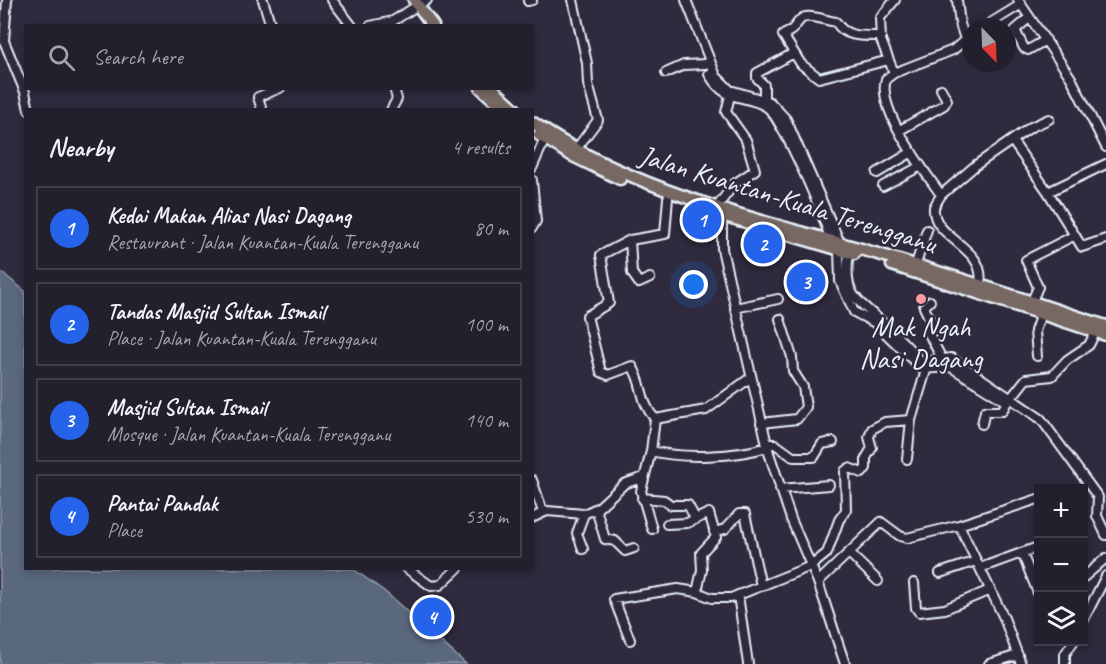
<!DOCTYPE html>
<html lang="en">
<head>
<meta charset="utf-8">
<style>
  :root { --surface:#23202e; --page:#2f2d3a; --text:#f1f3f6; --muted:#a3a3aa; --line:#403e4a; --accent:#2563eb }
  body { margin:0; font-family:Caveat,sans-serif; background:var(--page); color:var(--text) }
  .controls { position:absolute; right:18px; bottom:18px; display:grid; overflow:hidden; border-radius:0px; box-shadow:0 3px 9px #0003 }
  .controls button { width:54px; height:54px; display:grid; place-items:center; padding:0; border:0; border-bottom:2px solid var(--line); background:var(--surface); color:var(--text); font:30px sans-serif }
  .compass { position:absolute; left:962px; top:18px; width:54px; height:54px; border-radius:50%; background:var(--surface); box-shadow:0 3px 9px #0003; rotate:157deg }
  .you { position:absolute; left:694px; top:285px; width:21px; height:21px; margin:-15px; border:4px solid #fff; border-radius:50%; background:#1a73e8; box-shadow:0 0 0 9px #1a73e833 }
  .badge { display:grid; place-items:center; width:39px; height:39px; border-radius:50%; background:var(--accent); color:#fff; font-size:20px; font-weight:700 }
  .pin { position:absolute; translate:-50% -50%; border:3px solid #fff; box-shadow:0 2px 6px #0006 }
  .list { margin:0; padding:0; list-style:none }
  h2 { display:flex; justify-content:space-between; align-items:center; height:78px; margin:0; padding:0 24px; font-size:26px }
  h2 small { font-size:20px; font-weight:400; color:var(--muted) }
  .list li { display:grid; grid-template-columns:39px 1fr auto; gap:18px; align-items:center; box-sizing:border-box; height:84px; margin:0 12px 12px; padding:0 12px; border:2px solid var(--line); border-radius:0px }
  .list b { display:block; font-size:22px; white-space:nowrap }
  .list p { margin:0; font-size:20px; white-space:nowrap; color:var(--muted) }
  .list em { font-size:20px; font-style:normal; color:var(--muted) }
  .icon { flex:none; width:33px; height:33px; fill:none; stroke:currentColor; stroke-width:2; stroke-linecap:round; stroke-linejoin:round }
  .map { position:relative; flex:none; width:1106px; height:664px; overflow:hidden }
  .search { position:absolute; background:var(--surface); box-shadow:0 3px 9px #0003; left:24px; top:24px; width:510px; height:66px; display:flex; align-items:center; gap:15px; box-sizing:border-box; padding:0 21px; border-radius:0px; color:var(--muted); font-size:22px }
  .panel { position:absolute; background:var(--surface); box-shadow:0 3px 9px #0003; left:24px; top:108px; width:510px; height:462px; border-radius:0px }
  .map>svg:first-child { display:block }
  .water { fill:#5a677e; stroke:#939eaf; stroke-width:1.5 }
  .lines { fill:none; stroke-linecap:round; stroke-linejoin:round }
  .minor-casing { stroke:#e8f1f8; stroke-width:12 }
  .highway-casing { stroke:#e8f1f8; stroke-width:15 }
  .minor { stroke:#2f2a3d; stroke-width:8 }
  .highway { stroke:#776864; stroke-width:10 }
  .poi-dot { fill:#ff9aa2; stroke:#2f2a3d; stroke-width:2 }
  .labels { text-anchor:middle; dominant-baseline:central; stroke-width:5; stroke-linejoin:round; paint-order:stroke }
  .street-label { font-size:28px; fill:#e8f1f8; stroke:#2f2a3d }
  .poi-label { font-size:28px; fill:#e8f1f8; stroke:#2f2a3d }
</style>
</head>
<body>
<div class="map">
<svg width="1106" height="664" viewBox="0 0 1106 664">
  <rect width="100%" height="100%" fill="#2f2a3d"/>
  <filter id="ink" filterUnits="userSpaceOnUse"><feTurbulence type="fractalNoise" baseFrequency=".0167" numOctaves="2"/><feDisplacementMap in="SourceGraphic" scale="12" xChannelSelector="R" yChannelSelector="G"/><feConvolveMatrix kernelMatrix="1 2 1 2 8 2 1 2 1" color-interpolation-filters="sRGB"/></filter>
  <g filter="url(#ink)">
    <path class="water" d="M 0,271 L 25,291 L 26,568 L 353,569 L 384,591 L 466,664 L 0,664 Z"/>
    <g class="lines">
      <g class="minor-casing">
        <path id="minor" d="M 7,0 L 4,41 L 25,92 L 29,110
          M 263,0 L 271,26
          M 332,0 L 352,26
          M 573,0 L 587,63 L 588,84 L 598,120 L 577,148
          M 686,0 L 716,76 L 730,90 L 770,102 L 786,119 L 840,243
          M 895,0 L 880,18 L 881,40 L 894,73 L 886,79 C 876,109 924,170 941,195 L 934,207 C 931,239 987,246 980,284
          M 957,0 L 960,24 L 965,39
          M 1018,0 L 1071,78 L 1106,147
          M 528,1 L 532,0
          M 418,5 L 427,0
          M 1028,19 L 1015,30 L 1024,48 L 1028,50 L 1046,40
          M 370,26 L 393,21 L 412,9
          M 984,27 L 1020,5
          M 881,36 C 863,36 845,38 836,22 C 828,21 807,13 801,19 C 792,28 797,28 783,35 L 801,64 L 819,78 L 889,60
          M 666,73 L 684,65 L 705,64
          M 894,73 L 953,50 L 971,35
          M 709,74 C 726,104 743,93 767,107 C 781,117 827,220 830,240
          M 764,99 L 764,85 L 757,78 L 757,73 L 794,53
          M 262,110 L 258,97 L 280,88
          M 391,110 L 397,99 L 394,88
          M 900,130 L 944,105 L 947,100 L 941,89
          M 1013,142 L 1048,192 L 1106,164
          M 532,168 L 545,139
          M 877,173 L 912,152
          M 532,180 L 536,221 L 532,228
          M 883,186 L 921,166
          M 1048,192 L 1082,247 L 1106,239
          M 941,195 L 976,165 L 1031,127 L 1049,119
          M 717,207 L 734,184 L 755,170 L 746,140 L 726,112 L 730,96
          M 722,216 L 722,249 L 769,453 L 791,519 L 818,582 L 845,664
          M 630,240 L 632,273 L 639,283 L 650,278
          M 839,250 L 840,281 L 854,312 L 875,323 L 922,369 L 951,367 L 1007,402 L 1002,411 L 985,411 L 982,424
          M 849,253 C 843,294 854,297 882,322 C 896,335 909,348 922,362 L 951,358 L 1041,419 L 1098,497 L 1097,516 L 1106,535
          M 916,264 L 927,230
          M 930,301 L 924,307 L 931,322 L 928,332 L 942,359
          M 1032,301 L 1038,287 L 1026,260 L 1075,235
          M 735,308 L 778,299
          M 1037,356 L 1035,331 L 1041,313
          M 1011,398 L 1026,379 L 1052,376 L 1067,360 L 1089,345 L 1096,331
          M 655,419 C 639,401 644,384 632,366 L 608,375 L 601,372 L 587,316 L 609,303 L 601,255 L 630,240 L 665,234 L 668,198
          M 761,423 L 797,419 L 806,407 L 803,387 L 793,371 L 792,357 L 780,319
          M 766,444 L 775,444 L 793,457 L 814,457 L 822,444 L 833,442
          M 651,451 C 683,459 736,457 767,447
          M 907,459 L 911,420 L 927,367
          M 532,480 L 543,512
          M 780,489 L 829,485
          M 642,498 L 664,500 L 671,505 L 688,505 L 695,518
          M 596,509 L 605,539 L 615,541 L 625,551 L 634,548
          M 532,518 L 547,511 L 584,514 L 599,507 L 624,484 L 644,477
          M 667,524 L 687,523 L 709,513 L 716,537 L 701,553 L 702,570 L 697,592
          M 959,525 L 1004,618 L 1021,664
          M 652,529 L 641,491 L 651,451 L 655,419 L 706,410 L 750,378
          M 714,532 L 725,529 L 739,514 L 745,514 L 761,586
          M 583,549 L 577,533 L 584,514
          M 849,553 L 878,581
          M 1022,553 L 1038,593
          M 406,568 L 431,586 L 440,585 L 458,568
          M 980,568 L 1038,547
          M 940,573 L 976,561
          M 1084,577 L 1106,558
          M 818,582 L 881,522 L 900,536 L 907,538 L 959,525 L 1038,499
          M 914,583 L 916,608 L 919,612 L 945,609 L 990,590
          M 738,595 L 748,664
          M 1084,619 L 1106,576
          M 630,640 L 614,599 L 678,589 L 697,592 L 712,598 L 731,598 L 811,566 L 827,553 L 839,520 L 846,510 L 845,471 L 849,468 L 862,473 L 866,468 L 866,458 L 872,448 L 869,437 L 872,429 L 885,422 L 911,420
          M 989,664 L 1018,655
          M 1065,664 L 1065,654 L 1073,642"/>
      </g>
      <g class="highway-casing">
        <path id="highway" d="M 414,0 L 433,26
          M 481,88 L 505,110
          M 492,88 L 516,110
          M 532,122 C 633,192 755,218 871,252 C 950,274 1028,301 1106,326
          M 539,135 L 571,155 L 620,179
          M 708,211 L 854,254
          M 892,265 L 1106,335"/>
      </g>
      <use href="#minor" class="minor"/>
      <use href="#highway" class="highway"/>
    </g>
  </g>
  <circle class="poi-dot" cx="921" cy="299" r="6"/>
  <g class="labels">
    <g class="street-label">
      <text transform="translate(788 199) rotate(17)">Jalan Kuantan-Kuala Terengganu</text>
    </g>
    <g class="poi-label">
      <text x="921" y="326">Mak Ngah<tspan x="921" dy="32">Nasi Dagang</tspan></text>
    </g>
  </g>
</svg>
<div class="controls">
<button>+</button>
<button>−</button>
<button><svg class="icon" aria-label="layers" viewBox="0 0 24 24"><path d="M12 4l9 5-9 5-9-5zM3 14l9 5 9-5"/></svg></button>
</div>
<svg class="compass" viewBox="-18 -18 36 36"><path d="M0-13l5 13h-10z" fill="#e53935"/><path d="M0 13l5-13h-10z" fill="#a3a3aa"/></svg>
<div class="you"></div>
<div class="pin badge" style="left:702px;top:220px">1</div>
<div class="pin badge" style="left:763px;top:244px">2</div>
<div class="pin badge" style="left:806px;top:282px">3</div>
<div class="pin badge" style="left:432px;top:617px">4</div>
<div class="search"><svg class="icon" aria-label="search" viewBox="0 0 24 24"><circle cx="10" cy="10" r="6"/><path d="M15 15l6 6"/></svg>Search here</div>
<section class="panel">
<h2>Nearby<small>4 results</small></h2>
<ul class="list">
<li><span class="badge">1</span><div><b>Kedai Makan Alias Nasi Dagang</b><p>Restaurant · Jalan Kuantan-Kuala Terengganu</p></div><em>80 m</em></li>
<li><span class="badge">2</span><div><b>Tandas Masjid Sultan Ismail</b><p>Place · Jalan Kuantan-Kuala Terengganu</p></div><em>100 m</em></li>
<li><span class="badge">3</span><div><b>Masjid Sultan Ismail</b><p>Mosque · Jalan Kuantan-Kuala Terengganu</p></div><em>140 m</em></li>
<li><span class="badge">4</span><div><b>Pantai Pandak</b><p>Place</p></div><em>530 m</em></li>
</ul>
</section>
</div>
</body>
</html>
